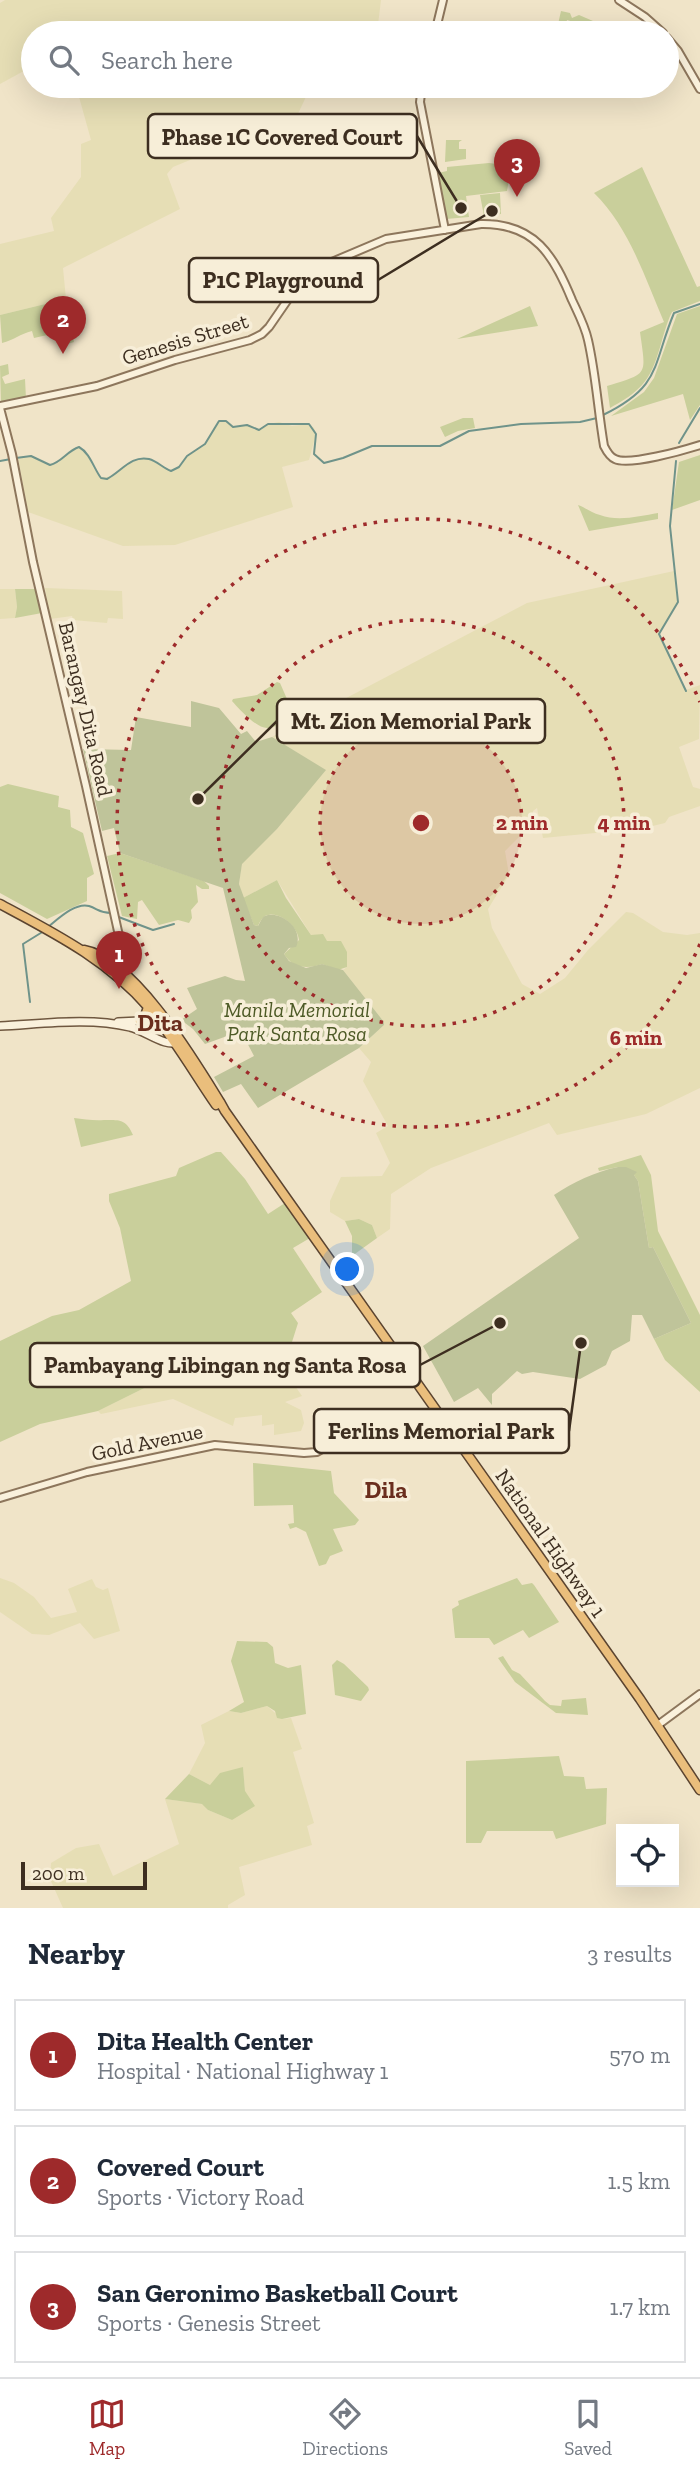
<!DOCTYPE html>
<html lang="en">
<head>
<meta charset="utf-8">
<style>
  :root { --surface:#fff; --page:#f2f2f3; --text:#1f2937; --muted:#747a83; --line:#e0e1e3; --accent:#9e2a2b }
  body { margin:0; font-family:"Zilla Slab",serif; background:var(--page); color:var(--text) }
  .controls { position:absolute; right:21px; bottom:21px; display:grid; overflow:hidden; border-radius:0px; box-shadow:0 7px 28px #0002 }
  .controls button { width:63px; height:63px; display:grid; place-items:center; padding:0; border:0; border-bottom:2px solid var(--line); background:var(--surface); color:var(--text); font:35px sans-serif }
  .scale { position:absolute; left:21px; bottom:18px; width:126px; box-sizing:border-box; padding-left:7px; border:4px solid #3d2e20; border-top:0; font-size:19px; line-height:24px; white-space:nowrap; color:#3d2e20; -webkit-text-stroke:5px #f7eed8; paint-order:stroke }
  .you { position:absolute; left:348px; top:1270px; width:24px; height:24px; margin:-18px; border:5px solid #fff; border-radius:50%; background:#1a73e8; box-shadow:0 0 0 10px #1a73e833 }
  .badge { display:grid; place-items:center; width:46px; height:46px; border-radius:50%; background:var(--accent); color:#fff; font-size:23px; font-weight:700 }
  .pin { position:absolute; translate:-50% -58px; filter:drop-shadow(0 2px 4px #0008) }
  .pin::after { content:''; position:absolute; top:37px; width:24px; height:21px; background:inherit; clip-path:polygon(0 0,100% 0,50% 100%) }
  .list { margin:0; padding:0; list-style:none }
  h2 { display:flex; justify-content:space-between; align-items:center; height:91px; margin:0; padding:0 28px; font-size:30px }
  h2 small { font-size:23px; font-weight:400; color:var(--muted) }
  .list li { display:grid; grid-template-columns:46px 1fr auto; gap:21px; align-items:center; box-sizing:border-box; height:112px; margin:0 14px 14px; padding:0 14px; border:2px solid var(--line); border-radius:0px }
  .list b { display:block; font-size:26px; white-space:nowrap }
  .list p { margin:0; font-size:23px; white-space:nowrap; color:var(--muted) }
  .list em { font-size:23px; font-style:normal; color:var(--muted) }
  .icon { flex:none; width:38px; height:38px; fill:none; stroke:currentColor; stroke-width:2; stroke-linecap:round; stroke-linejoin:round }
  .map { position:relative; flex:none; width:700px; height:1908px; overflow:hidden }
  .search { position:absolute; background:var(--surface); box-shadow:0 7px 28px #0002; left:21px; right:21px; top:21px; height:77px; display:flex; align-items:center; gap:18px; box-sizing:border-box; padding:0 24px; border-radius:38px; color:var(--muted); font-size:26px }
  .sheet { height:469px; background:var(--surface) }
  nav { display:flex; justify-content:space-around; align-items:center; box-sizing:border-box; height:98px; border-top:2px solid var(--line); background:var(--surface); font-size:19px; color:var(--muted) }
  nav a { display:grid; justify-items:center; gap:4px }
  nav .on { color:var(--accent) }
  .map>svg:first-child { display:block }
  .farmland { fill:#e6deb5 }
  .green { fill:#c9cf9b }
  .cemetery { fill:#bfc49a }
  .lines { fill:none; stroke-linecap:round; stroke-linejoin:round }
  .stream { stroke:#6f938a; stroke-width:2 }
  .tertiary-casing { stroke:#8d765c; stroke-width:10 }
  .secondary-casing { stroke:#6f573f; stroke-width:10 }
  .trunk-casing { stroke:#5b4430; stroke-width:11 }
  .tertiary { stroke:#faf1dc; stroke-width:6 }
  .secondary { stroke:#faf1dc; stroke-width:7 }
  .trunk { stroke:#eabe7c; stroke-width:8 }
  .ring { fill:none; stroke:#9e2a2b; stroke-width:3.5; stroke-dasharray:3.5 7 }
  .labels { text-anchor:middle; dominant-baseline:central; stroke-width:7; stroke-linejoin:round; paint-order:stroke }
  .street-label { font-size:21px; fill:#3d2e20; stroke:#f7eed8 }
  .park-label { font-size:21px; font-style:italic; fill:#4d5a26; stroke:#f7eed8 }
  .quarter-label { font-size:24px; font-weight:bold; fill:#6b2e1e; stroke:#f7eed8 }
  .centre { fill:#9e2a2b; stroke:#f7eed8; stroke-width:3.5 }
  .ring-label { font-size:21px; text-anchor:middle; font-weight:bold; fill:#9e2a2b; stroke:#f7eed8; stroke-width:7; stroke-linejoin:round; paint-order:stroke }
  .leader { fill:none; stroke:#3d2e20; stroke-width:2.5 }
  .callout-dot { fill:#3d2e20; stroke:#f7eed8; stroke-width:2.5 }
  .callout { fill:#f7eed8; stroke:#3d2e20; stroke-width:2.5 }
  .callout-label { font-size:23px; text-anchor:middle; font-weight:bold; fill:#3d2e20 }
</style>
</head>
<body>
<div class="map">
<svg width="700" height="1908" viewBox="0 0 700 1908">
  <rect width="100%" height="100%" fill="#f0e4c8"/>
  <path class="farmland" d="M 5,0 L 381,0 L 377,33 L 33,33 L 33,66 L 0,84 L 0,3 Z
    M 76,86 L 311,86 L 297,116 L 173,167 L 167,174 L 180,209 L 63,268 L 66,299 L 0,315 L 0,244 L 54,231 L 51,218 L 81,177 L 81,144 L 91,140 Z
    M 219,421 L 226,421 L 233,427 L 247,425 L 255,430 L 261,430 L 268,424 L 279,422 L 292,426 L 309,424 L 314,428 L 316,434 L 309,460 L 282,467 L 293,507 L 175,545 L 123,546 L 28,512 L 18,458 L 31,456 L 50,465 L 58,463 L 72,449 L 79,447 L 85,450 L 94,469 L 101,478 L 112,476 L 128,463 L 140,459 L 151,459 L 171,471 L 179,467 L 187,456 L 205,444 Z
    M 674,571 L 678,602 L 659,634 L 686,690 L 700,685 L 699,739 L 679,747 L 693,787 L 700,789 L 700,806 L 669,817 L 665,823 L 619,834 L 616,831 L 543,838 L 537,808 L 533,811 L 533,823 L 505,851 L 509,875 L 488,909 L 492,928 L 522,984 L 540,994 L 565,978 L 588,950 L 626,912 L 633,913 L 663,932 L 687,935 L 700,933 L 700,1088 L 646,1114 L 557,1135 L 549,1123 L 431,1168 L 391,1194 L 390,1229 L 377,1238 L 372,1225 L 359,1219 L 345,1221 L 330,1212 L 330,1201 L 341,1177 L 382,1176 L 390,1163 L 376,1133 L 388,1126 L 363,1081 L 371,1062 L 359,1048 L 384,1025 L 384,1022 L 343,970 L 347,967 L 327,941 L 311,935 L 277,880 L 243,898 L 239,884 L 242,863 L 277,829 L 325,770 L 272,737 L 527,603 Z
    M 45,588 L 122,591 L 123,619 L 108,618 L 107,623 L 73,620 L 72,616 L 50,619 Z
    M 0,589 L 15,589 L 17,607 L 15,618 L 0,619 Z
    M 225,1348 L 230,1373 L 266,1374 L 269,1383 L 291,1380 L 302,1396 L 285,1402 L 301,1410 L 304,1423 L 301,1431 L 274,1435 L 274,1424 L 262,1426 L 262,1415 L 235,1418 L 233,1426 L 173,1399 L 101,1414 L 98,1411 Z
    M 0,1578 L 14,1583 L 34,1597 L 51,1618 L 77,1612 L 68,1589 L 92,1579 L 96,1587 L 103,1590 L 108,1588 L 120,1631 L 94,1639 L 80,1623 L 49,1635 L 32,1634 L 0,1612 Z
    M 267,1706 L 282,1719 L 291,1718 L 302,1749 L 293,1752 L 314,1823 L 307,1826 L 312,1845 L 239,1867 L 245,1895 L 228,1905 L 228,1908 L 63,1908 L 50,1879 L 51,1863 L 76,1848 L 99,1844 L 113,1876 L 179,1844 L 165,1799 L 203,1804 L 208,1810 L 232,1820 L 245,1792 L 243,1767 L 210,1785 L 189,1774 L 205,1743 L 201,1725 L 229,1711 L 241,1713 Z"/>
  <path class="green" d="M 561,11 L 570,13 L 572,18 L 579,15 L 593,21 L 588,31 L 576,30 L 577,23 L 567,20 L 564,33 L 556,33 Z
    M 446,140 L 462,140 L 459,142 L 459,149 L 466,149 L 466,159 L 445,162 Z
    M 489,163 L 511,166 L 507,191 L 466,196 L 469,217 L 446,219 L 438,173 L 447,171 L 447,167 Z
    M 642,167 L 697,287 L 700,286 L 700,301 L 672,312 C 660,336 659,371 638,389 C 630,397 620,402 610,408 L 607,386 C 649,373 646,376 640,332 L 664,322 C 645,278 629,227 594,193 Z
    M 500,193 L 501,214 L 484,216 L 480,195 Z
    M 66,299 L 69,312 L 66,312 L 74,342 L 60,346 L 56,333 L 34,338 L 32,331 C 20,334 14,340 2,343 L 0,315 Z
    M 530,306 L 538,326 L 457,339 Z
    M 700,306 L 700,405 L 690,420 L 683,394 L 611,416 L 644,392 L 654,378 L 677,314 Z
    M 8,364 L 9,374 L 2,377 L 5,384 L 25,379 L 26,399 L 1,404 L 0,366 Z
    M 463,418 L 473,418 L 475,428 L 458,431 L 445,437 L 440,427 Z
    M 700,455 L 700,500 L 672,510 L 679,462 Z
    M 578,505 C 586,508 592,513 600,515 C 618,522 640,516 658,513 L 658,519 L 589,531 Z
    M 15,589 L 37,589 L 42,613 L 15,618 L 17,607 Z
    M 277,682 L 280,683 L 294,715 C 287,719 276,728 268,728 C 257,729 239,709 232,701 L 233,699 L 257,695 Z
    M 8,784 L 59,796 L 58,807 L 70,810 L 71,827 L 83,833 L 94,874 L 87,878 L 87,901 L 47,919 L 0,893 L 0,787 Z
    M 120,853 L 204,881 L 209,886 L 209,889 L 202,889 L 196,885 L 198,902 L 191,910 L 192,918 L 189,923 L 178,920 L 159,925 L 142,900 L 138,902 L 137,919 L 122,916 L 107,856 Z
    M 277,880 L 286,898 L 311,935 L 323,934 L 327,941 L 341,941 L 347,952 L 347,967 L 338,970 L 322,964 C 308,969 293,969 284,954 L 299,940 C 298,927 279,909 265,916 C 262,918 259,923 258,926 L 254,925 L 243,898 Z
    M 74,1118 C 84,1119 94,1121 104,1120 C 120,1120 126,1119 133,1135 L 81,1147 Z
    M 216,1152 L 221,1152 L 245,1179 L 268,1214 L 285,1203 L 310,1238 L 293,1248 L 322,1292 L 291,1313 L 298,1323 L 292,1342 L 250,1353 L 231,1347 L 225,1348 L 98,1411 L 40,1424 L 0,1442 L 0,1341 L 52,1316 L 79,1310 L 131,1281 L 120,1228 L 109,1201 L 109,1194 L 176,1176 L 179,1168 Z
    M 641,1155 L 651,1175 L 658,1231 L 700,1315 L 700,1392 L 665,1360 L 654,1339 L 691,1323 L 653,1247 L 649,1248 L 638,1181 L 634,1175 L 618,1167 L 599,1171 L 598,1168 Z
    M 359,1219 L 372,1225 L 377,1238 L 352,1256 L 352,1236 L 345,1221 Z
    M 253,1463 L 331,1471 L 334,1493 L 359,1520 L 355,1525 L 333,1529 L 343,1551 L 330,1556 L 326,1564 L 319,1566 L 306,1532 L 296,1527 L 290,1529 L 288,1524 L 294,1523 L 293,1505 L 254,1506 Z
    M 517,1578 L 522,1585 L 532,1583 L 534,1585 L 559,1622 L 529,1638 L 523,1630 L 494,1645 L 489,1638 L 455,1638 L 452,1609 L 459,1605 L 458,1601 Z
    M 237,1641 L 267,1642 L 273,1647 L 275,1663 L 288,1668 L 301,1665 L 306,1714 L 282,1719 L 277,1718 L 275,1711 L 267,1706 L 241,1713 L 229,1711 L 244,1702 L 231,1661 Z
    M 503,1656 L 512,1670 L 520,1674 L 545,1701 L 550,1705 L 561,1706 L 562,1700 L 586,1698 L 588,1715 L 556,1713 L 515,1682 L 498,1658 Z
    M 337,1660 L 344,1664 L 368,1687 L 369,1690 L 361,1701 L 335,1695 L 332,1665 Z
    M 559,1756 L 564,1776 L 584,1777 L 586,1789 L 607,1788 L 606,1824 L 556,1839 L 553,1831 L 487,1831 L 481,1843 L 466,1843 L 466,1761 Z
    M 243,1767 L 245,1791 L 255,1806 L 232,1820 L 208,1810 L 202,1804 L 165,1799 L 189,1774 L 210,1785 L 220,1773 Z"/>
  <path class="cemetery" d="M 191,701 L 219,708 L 241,734 L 247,731 L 256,742 L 272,737 L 326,770 L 277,829 L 242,864 L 239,884 L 254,925 L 258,926 C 260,923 262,917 265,916 C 278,910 305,927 296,947 L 289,948 L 284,954 L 289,961 L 306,968 L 322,964 L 343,970 L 384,1022 L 384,1025 L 359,1048 L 258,1108 L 241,1084 L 223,1092 L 214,1077 L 254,1056 L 241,1031 L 205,1044 L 193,1029 L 181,1020 L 197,1009 L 187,988 L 225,976 L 236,980 L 245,981 L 223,888 L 120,853 L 114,828 L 102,831 L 83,749 L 131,750 L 136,717 L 191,727 Z
    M 618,1167 L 626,1167 L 637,1172 L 634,1175 L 638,1181 L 649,1248 L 653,1247 L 691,1323 L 654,1339 L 642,1315 L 632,1315 L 630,1341 L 612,1351 L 606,1365 L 580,1379 L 533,1372 L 522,1374 L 517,1371 L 492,1394 L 492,1405 L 478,1388 L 454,1402 L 423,1346 L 579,1238 L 554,1195 C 574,1182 594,1172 618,1167 Z"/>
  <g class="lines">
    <path class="stream" d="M 603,415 C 662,386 652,366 674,313 L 700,304
      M 679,443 L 700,408
      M 16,458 L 31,456 L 50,465 C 62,462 67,451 79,447 C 90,453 94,469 101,478 L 107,479 C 121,472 131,455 149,459 C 157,461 163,468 171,471 L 179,467 L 187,456 L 205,444 L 219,421 L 226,421 L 233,427 L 247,425 L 259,430 L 268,424 L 309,424 L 316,434 L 314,454 L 324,463 L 343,458 L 372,446 L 440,446 L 469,431 L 521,424 L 580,422 L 597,418
      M 0,461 L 11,459
      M 676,461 L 670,526 L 678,602 L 659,634 L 686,691
      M 116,916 L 153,930 L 174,924
      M 48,927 C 57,920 75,902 89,906 C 98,909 100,913 111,913
      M 30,1002 L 23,944 L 44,931"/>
    <g class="tertiary-casing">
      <path id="tertiary" d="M 619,0 L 645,17 L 663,33
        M 435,33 L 443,0
        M 667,38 L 678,51 L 700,89
        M 422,86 L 420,102 L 445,230
        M 0,406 L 97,386 L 175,360 L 250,340 L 262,334 L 269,327 L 300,282 L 320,267 L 386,239 L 481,224 C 535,223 554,256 572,300 C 578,313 585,326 588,340 C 596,375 598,411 604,446 C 607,452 610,457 615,459 C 629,466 684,450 700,445
        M 0,408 L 12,454 L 33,562 L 86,786 L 125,963 L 125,976
        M 0,1498 L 87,1472 L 215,1445 L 304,1453 L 317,1452 L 324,1448 L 364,1419 L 369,1421 L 379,1444 L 437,1413
        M 658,1725 L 700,1694"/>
    </g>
    <g class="secondary-casing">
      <path id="secondary" d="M 118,1022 L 140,1021 L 164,1028
        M 0,1026 C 42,1024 89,1017 130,1027 C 145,1030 166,1049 180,1041"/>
    </g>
    <g class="trunk-casing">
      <path id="trunk" d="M 0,904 C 54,933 108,960 149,1008 C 174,1038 194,1073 216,1105
        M 84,950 C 134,959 194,1060 220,1102 L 225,1111 L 640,1699 L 700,1790
        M 140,1021 L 145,1016 L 148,1007"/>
    </g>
    <use href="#tertiary" class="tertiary"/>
    <use href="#secondary" class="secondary"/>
    <use href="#trunk" class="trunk"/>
  </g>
  <circle cx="421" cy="823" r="101" fill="#9e2a2b" fill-opacity=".12"/>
  <g class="ring">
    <circle cx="421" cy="823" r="101"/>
    <circle cx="421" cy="823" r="203"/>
    <path d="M700 944A304 304 0 1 1 700 702"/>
  </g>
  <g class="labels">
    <g class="street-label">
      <text transform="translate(185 339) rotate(-17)">Genesis Street</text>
      <text transform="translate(86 709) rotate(77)">Barangay Dita Road</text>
      <text transform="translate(147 1442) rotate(-12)">Gold Avenue</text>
      <text transform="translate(551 1543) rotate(55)">National Highway 1</text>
    </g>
    <g class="park-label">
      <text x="297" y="1009">Manila Memorial<tspan x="297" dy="24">Park Santa Rosa</tspan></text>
    </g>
    <g class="quarter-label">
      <text x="160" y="1022">Dita</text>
      <text x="386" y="1489">Dila</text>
    </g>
  </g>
  <circle cx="421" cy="823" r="10" class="centre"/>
  <g class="ring-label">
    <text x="522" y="830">2 min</text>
    <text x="624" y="830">4 min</text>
    <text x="636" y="1045">6 min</text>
  </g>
  <path class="leader" d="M461 208L417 136M492 211L378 280M198 799L277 721M500 1323L420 1365M581 1343L569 1431"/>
  <g class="callout-dot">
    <circle cx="461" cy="208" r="7"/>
    <circle cx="492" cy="211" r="7"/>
    <circle cx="198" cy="799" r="7"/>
    <circle cx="500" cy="1323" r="7"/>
    <circle cx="581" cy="1343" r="7"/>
  </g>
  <g class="callout">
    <rect x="148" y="114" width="269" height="44" rx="7"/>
    <rect x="189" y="258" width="189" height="44" rx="7"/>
    <rect x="277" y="699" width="268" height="44" rx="7"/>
    <rect x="30" y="1343" width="390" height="44" rx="7"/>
    <rect x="314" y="1409" width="255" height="44" rx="7"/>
  </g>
  <g class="callout-label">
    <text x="282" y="145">Phase 1C Covered Court</text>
    <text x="283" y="288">P1C Playground</text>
    <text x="411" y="729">Mt. Zion Memorial Park</text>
    <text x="225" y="1373">Pambayang Libingan ng Santa Rosa</text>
    <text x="441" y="1439">Ferlins Memorial Park</text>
  </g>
</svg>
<div class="controls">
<button><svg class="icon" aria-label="locate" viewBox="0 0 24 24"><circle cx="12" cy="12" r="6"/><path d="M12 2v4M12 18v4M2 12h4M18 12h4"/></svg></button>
</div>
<div class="scale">200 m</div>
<div class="you"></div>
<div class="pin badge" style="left:119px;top:989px">1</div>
<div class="pin badge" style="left:63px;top:354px">2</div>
<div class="pin badge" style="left:517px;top:197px">3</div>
<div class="search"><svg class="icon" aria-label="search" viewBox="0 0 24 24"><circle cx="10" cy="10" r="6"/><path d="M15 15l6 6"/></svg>Search here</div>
</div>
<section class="sheet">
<h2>Nearby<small>3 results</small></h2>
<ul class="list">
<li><span class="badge">1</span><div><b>Dita Health Center</b><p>Hospital · National Highway 1</p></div><em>570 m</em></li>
<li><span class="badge">2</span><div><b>Covered Court</b><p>Sports · Victory Road</p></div><em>1.5 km</em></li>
<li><span class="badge">3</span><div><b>San Geronimo Basketball Court</b><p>Sports · Genesis Street</p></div><em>1.7 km</em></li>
</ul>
</section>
<nav>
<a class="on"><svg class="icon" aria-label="map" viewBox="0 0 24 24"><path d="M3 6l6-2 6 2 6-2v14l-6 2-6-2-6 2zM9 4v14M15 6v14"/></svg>Map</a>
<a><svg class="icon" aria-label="directions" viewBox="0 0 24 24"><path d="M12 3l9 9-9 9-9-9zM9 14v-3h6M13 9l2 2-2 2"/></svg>Directions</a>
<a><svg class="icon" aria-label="saved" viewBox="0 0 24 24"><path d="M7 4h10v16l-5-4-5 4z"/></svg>Saved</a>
</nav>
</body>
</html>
